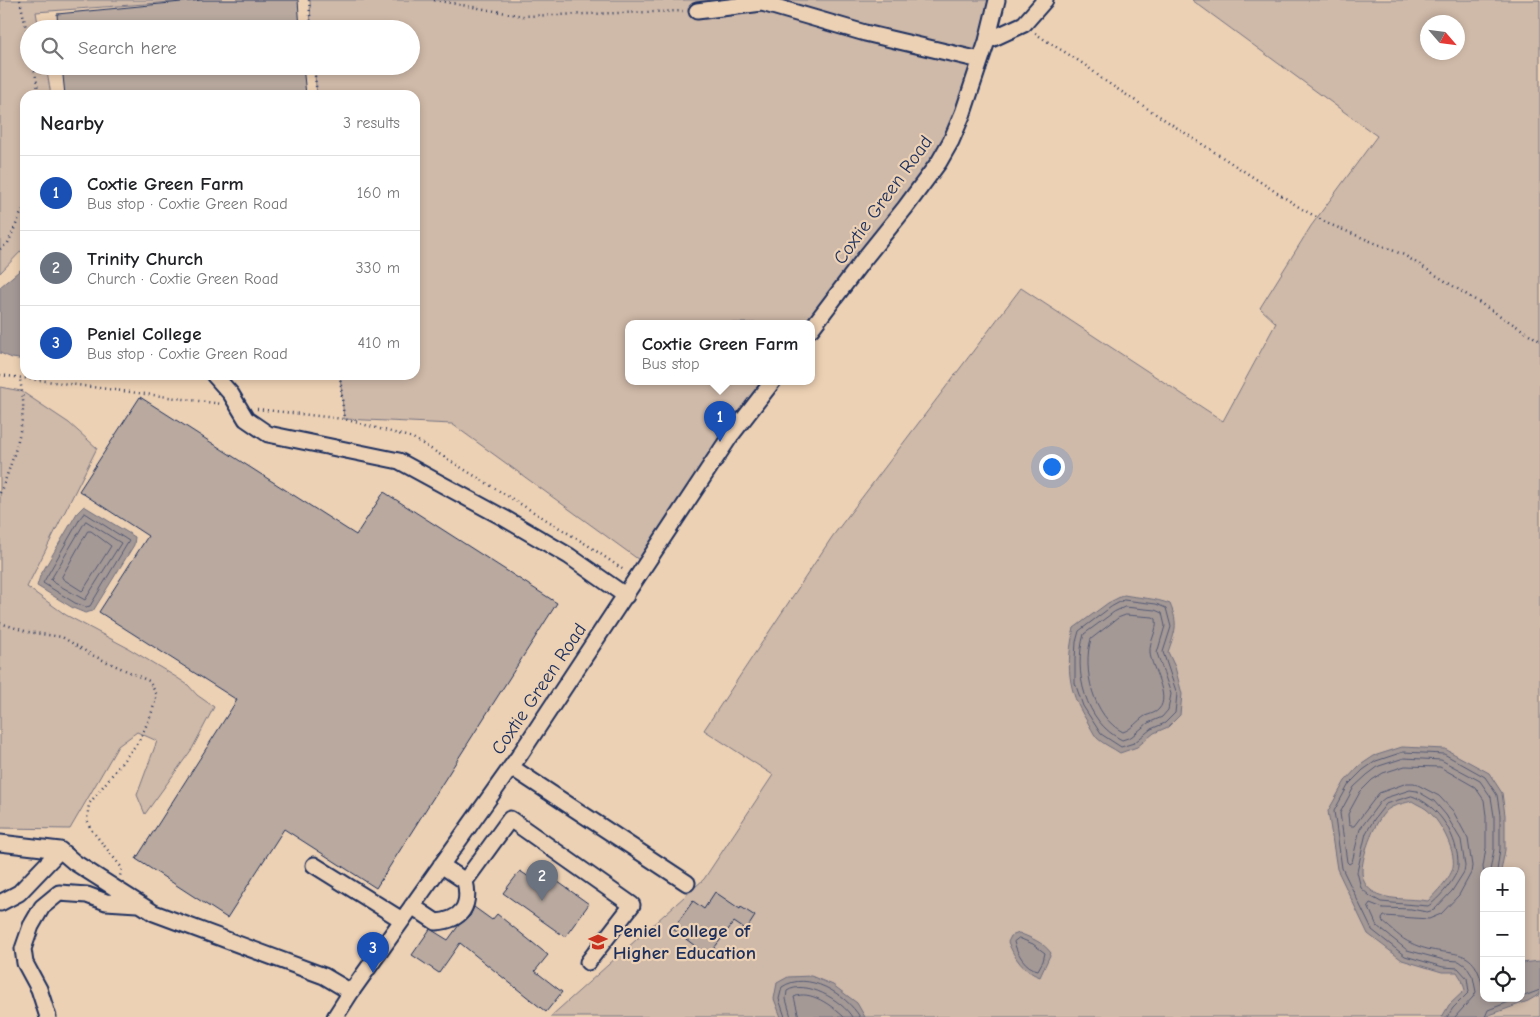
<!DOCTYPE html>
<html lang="en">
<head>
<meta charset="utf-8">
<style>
  :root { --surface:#fff; --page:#f2f2f2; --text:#202124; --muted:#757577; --line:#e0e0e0; --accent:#db2777 }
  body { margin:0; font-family:"Comic Neue",sans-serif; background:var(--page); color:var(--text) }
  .controls { position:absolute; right:15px; bottom:15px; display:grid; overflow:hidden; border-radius:10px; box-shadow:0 2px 8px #0003 }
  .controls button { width:45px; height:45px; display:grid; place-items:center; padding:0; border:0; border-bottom:1px solid var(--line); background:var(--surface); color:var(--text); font:25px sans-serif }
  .compass { position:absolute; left:1420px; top:15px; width:45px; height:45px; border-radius:50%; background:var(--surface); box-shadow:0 2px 8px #0003; rotate:118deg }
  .you { position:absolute; left:1051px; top:466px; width:18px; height:18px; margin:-12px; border:4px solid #fff; border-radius:50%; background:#1a73e8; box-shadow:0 0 0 8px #1a73e833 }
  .badge { display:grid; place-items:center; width:32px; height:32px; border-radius:50%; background:var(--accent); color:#fff; font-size:16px; font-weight:700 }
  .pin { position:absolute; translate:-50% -41px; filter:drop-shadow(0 1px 2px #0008) }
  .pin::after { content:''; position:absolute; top:26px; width:18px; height:15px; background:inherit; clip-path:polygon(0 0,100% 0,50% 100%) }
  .popup { position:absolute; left:625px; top:320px; width:190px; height:65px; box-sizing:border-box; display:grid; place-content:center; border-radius:10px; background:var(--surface); filter:drop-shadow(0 1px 4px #0005); font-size:16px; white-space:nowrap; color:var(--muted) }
  .popup b { font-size:19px; color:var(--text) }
  .popup::after { content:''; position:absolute; left:50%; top:100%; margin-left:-10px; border:10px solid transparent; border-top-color:var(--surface) }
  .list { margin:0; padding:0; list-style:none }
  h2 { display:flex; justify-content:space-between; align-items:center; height:65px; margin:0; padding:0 20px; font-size:21px }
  h2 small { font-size:16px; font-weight:400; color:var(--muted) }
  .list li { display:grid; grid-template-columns:32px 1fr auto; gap:15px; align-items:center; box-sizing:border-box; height:75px; padding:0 20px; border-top:1px solid var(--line) }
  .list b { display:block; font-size:19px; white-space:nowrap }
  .list p { margin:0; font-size:16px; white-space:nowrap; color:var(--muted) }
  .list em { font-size:16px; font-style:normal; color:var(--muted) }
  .icon { flex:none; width:28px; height:28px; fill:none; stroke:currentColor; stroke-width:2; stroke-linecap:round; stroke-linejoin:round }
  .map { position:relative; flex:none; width:1540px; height:1017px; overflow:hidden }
  .search { position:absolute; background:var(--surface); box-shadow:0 2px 8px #0003; left:20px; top:20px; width:400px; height:55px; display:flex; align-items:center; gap:12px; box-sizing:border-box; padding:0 18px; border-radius:28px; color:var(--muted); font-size:19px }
  .panel { position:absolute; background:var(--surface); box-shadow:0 2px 8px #0003; left:20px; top:90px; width:400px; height:290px; border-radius:15px }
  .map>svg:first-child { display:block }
  .green { fill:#cfb9a8; stroke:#757483; fill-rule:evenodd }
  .water { fill:#a59996; stroke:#6e6f80; fill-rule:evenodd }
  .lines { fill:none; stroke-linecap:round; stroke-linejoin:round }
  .shore { stroke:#525974; stroke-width:1 }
  .building { fill:#b9a99f; stroke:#1b2f5e }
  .minor-casing { stroke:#1b2f5e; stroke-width:19 }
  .path { stroke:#1b2f5e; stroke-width:2.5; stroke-dasharray:1 4; stroke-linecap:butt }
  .minor { stroke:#edd1b4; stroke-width:15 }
  .labels { text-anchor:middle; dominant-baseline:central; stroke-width:4.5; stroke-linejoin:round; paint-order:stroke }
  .street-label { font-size:19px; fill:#1b2f5e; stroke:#edd1b4 }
  .poi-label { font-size:19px; font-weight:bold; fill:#1b2f5e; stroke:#edd1b4; text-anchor:start }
</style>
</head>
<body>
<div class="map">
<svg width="1540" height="1017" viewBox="0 0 1540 1017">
  <rect width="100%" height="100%" fill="#edd1b4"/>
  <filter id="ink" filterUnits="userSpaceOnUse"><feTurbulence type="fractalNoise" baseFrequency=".02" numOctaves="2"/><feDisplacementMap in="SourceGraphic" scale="10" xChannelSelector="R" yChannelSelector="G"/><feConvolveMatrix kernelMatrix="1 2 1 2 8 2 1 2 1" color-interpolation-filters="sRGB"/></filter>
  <g filter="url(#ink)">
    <path class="green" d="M 0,0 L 199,0 L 36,12 L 39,29 L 29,29 L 29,66 L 46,66 L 51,95 L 25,95 L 25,247 L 0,273 Z
      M 310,0 L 1001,0 L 951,141 L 811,323 L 629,323 L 629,381 L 773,381 L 646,565 L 452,424 L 344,419 L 340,375 L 415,375 L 415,95 L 317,95 L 314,66 L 411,66 L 411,29 L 311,29 Z
      M 1192,0 L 1540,0 L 1540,1017 L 550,1017 L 704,879 L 773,775 L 704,730 L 832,537 L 1021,288 L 1223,421 L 1276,323 L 1260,308 L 1311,226 L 1377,136 ZM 1428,22 L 1458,22 L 1458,52 L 1428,52 ZM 1484,871 L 1521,871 L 1521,998 L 1484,998 Z
      M 0,387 L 21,391 L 69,423 L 97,448 L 27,587 L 66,615 L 128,648 L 176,677 L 188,685 L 197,695 L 214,707 L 192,749 L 145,814 L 137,795 L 157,741 L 137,732 L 118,746 L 70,829 L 0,828 Z"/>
    <path class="water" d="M 25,266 L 25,360 L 12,358 L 0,353 L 0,287 Z
      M 84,506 L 135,537 L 134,545 L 93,611 L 85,613 L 73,608 L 37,586 L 40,576 L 77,513 Z
      M 1124,595 C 1140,598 1155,598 1170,604 C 1179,625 1175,631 1168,652 L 1175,667 L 1182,694 L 1180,715 L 1168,727 L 1154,733 L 1137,747 L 1120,753 C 1113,748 1103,744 1097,738 C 1093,733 1090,726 1087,721 C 1067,690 1066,664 1074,628 L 1108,603 Z
      M 1402,747 L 1445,749 L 1489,773 L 1502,793 L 1505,815 L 1505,850 L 1501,871 L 1484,871 L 1484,998 L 1521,998 L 1521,963 L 1540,961 L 1540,994 L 1528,1001 L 1484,1017 L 1442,1017 L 1449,1005 L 1465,990 L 1462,980 L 1457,972 L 1442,972 L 1402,960 L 1368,934 L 1337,869 L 1328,811 L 1345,781 L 1359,766 L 1374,756 ZM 1412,801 C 1416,804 1422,806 1426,809 C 1439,819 1456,849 1453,867 C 1452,877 1435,893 1428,901 C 1410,898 1385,901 1372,891 C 1365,886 1362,879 1362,871 C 1362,855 1376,816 1390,808 C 1395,805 1405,803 1412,801 Z
      M 1019,933 C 1031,938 1043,942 1051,953 L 1040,977 C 1023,971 1015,959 1008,942 L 1011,936 Z
      M 811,976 L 833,985 L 857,1003 L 865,1017 L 781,1017 L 774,999 L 777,983 L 788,977 Z"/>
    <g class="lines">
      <path class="shore" d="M 85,513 L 129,541 L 90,606 L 86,607 L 75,603 L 43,583 L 81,517 Z
        M 86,521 L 121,543 L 85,600 L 53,582 L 51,580 Z
        M 88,531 L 91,531 L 111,546 L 84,589 L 82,591 L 63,579 L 62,577 Z
        M 1124,600 L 1156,604 L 1166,608 L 1171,627 L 1163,652 L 1177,694 L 1175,713 L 1165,723 L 1151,729 L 1134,743 L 1121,747 L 1101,734 L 1083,706 L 1075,683 L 1075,659 L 1076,642 L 1079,631 L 1111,607 Z
        M 1125,607 L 1155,610 L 1162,613 L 1165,626 L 1157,653 L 1171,694 L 1168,710 L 1162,717 L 1148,723 L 1131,737 L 1122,740 C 1085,722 1073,672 1084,634 L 1114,612 Z
        M 1126,615 L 1153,617 L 1156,619 C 1158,631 1149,641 1150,653 C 1151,667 1171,696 1159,709 C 1156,713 1150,714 1145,716 C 1137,721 1132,729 1123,732 C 1093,717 1082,669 1091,639 L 1118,618 Z
        M 1412,796 C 1439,805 1459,838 1458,866 C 1458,877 1437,901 1428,906 L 1381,902 L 1370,896 L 1361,888 L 1357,872 L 1366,833 L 1375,818 L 1386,804 Z
        M 1484,875 L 1483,867 L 1486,848 L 1486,816 L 1484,800 L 1475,787 L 1440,767 L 1405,766 L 1383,773 L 1372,780 L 1360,792 L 1348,814 L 1349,825 L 1351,826 L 1354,826 L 1379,793 L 1407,783 L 1414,783 L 1439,796 L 1453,811 L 1468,839 L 1472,866 L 1471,873 L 1459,895 L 1441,914 L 1429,919 L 1384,916 L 1382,919 L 1383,922 C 1392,929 1401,939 1411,943 C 1449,962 1477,937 1484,996
        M 1019,938 L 1033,944 L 1045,953 L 1043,961 L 1038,970 C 1025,968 1017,953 1014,942 Z
        M 785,1017 L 779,999 L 782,987 C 807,970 846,994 860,1017
        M 791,1017 L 786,999 L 787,991 C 805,979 842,1000 852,1017
        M 799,1017 L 794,997 C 810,989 832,1006 844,1017
        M 1447,1017 L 1453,1008 L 1469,992 L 1467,978 L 1458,968 L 1443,967 L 1405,956 L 1372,930 L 1342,868 L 1334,811 L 1349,784 L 1363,770 L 1376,761 L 1403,752 L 1444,754 L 1485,777 L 1497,795 L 1500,815 L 1500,849 L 1497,871
        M 1455,1017 L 1473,997 L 1476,992 L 1473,977 L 1466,966 L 1459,961 L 1444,960 L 1407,950 L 1377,926 L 1368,906 L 1370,903 L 1383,908 L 1411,909 L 1427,912 L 1434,910 L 1452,891 L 1464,872 L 1465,866 L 1461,840 L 1446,815 L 1434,801 L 1417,791 L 1410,790 L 1385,798 L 1380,802 L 1360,829 L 1352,862 L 1349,864 L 1347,862 L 1340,813 L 1354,787 L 1367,775 L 1379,766 L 1404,758 L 1441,760 L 1480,781 L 1491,797 L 1494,816 L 1494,849 L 1490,871
        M 1485,1017 L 1488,1010 L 1540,990"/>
    </g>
    <path class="building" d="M 202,0 L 298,0 L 300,29 L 58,29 L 57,14 Z
      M 62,66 L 303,66 L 306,95 L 65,95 Z
      M 140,397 L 356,535 L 384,492 L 557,603 L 376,888 L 284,829 L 227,918 L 136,859 L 237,700 L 99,612 L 148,536 L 79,491 Z
      M 540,869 L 589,904 L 565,937 L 503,893 L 520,871 L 532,879 Z
      M 715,892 L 740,909 L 741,907 L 755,916 L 746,930 L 734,922 L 708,956 L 673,929 L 693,901 L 704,909 Z
      M 474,907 L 492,920 L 497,914 L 548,955 L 535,971 L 562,992 L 546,1012 L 460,943 L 439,973 L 412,955 L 430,929 L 448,940 L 459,925 L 470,916 Z"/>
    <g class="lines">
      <g class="minor-casing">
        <path id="minor" d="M 697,11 L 762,3 L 865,33 L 980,60
          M 987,41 L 1024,24 L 1045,0
          M 811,329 L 864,259 L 905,208 L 939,162 L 951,141 L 963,113 L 987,41 L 997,0
          M 214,375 L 231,394 L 246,419 L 268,434 L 399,461 L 504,518 L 569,556 L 626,596
          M 511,767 L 687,883
          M 0,843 L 60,850 L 74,862 L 154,913 L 324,976 L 351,992
          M 314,865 L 402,920
          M 441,865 L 465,881 L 510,819 L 632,905 L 588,962
          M 0,903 L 19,893 L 60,850
          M 412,906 L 436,922 C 462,920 471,906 465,881
          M 48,1017 L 39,989 L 25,963 L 23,949 L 31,926 L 42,907 L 59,893 L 87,895 L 106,902 L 137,904
          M 335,1017 L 351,992 L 519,756 L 729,438 L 773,381"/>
      </g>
      <path class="path" d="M 20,0 L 29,42
        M 309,0 L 311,29
        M 434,0 L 523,16 L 683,11
        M 1035,33 C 1057,49 1082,60 1102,79 L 1302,209 L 1329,224 L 1404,255 L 1540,341
        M 34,66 L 39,95
        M 314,66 L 317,95
        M 0,249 L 8,243 L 25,204
        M 0,375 L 222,404
        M 340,375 L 344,419
        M 257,409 L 344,419 L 413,438 L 589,546 L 625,571
        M 0,493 C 11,466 21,438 23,409 C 24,399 21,388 20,378
        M 0,623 L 28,632 L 62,637 L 92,655 L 149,681 L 157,695 L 151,715 L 139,741 L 89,804 L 87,819 L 90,828 L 122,868 L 120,876"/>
      <use href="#minor" class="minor"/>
    </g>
  </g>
  <defs>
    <g id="school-bare" transform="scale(1.5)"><path d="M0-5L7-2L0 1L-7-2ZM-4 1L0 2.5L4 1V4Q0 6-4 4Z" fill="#c8321e" stroke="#edd1b4" stroke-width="2.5" paint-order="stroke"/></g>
  </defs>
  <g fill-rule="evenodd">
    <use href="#school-bare" x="598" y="942"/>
  </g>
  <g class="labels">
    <g class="street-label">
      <text transform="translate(883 200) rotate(-54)">Coxtie Green Road</text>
      <text transform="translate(539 689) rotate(-56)">Coxtie Green Road</text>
    </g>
    <g class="poi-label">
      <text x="613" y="931">Peniel College of<tspan x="613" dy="22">Higher Education</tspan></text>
    </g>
  </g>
</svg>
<div class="controls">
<button>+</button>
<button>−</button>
<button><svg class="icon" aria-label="locate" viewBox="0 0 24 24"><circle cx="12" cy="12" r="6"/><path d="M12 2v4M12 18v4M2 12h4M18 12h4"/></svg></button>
</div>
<svg class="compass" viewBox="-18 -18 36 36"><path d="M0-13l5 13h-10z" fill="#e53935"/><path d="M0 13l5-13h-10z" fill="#757577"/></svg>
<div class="you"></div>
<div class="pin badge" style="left:720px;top:442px;background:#1a4fb4">1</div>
<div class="popup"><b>Coxtie Green Farm</b>Bus stop</div>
<div class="pin badge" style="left:542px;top:901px;background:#6b7280">2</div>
<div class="pin badge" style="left:373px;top:973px;background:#1a4fb4">3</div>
<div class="search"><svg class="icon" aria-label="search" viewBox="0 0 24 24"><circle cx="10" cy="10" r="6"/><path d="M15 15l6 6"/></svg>Search here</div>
<section class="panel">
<h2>Nearby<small>3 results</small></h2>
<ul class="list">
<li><span class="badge" style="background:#1a4fb4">1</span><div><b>Coxtie Green Farm</b><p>Bus stop · Coxtie Green Road</p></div><em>160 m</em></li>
<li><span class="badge" style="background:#6b7280">2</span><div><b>Trinity Church</b><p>Church · Coxtie Green Road</p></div><em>330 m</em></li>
<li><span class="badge" style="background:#1a4fb4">3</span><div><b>Peniel College</b><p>Bus stop · Coxtie Green Road</p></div><em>410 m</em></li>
</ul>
</section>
</div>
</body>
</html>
